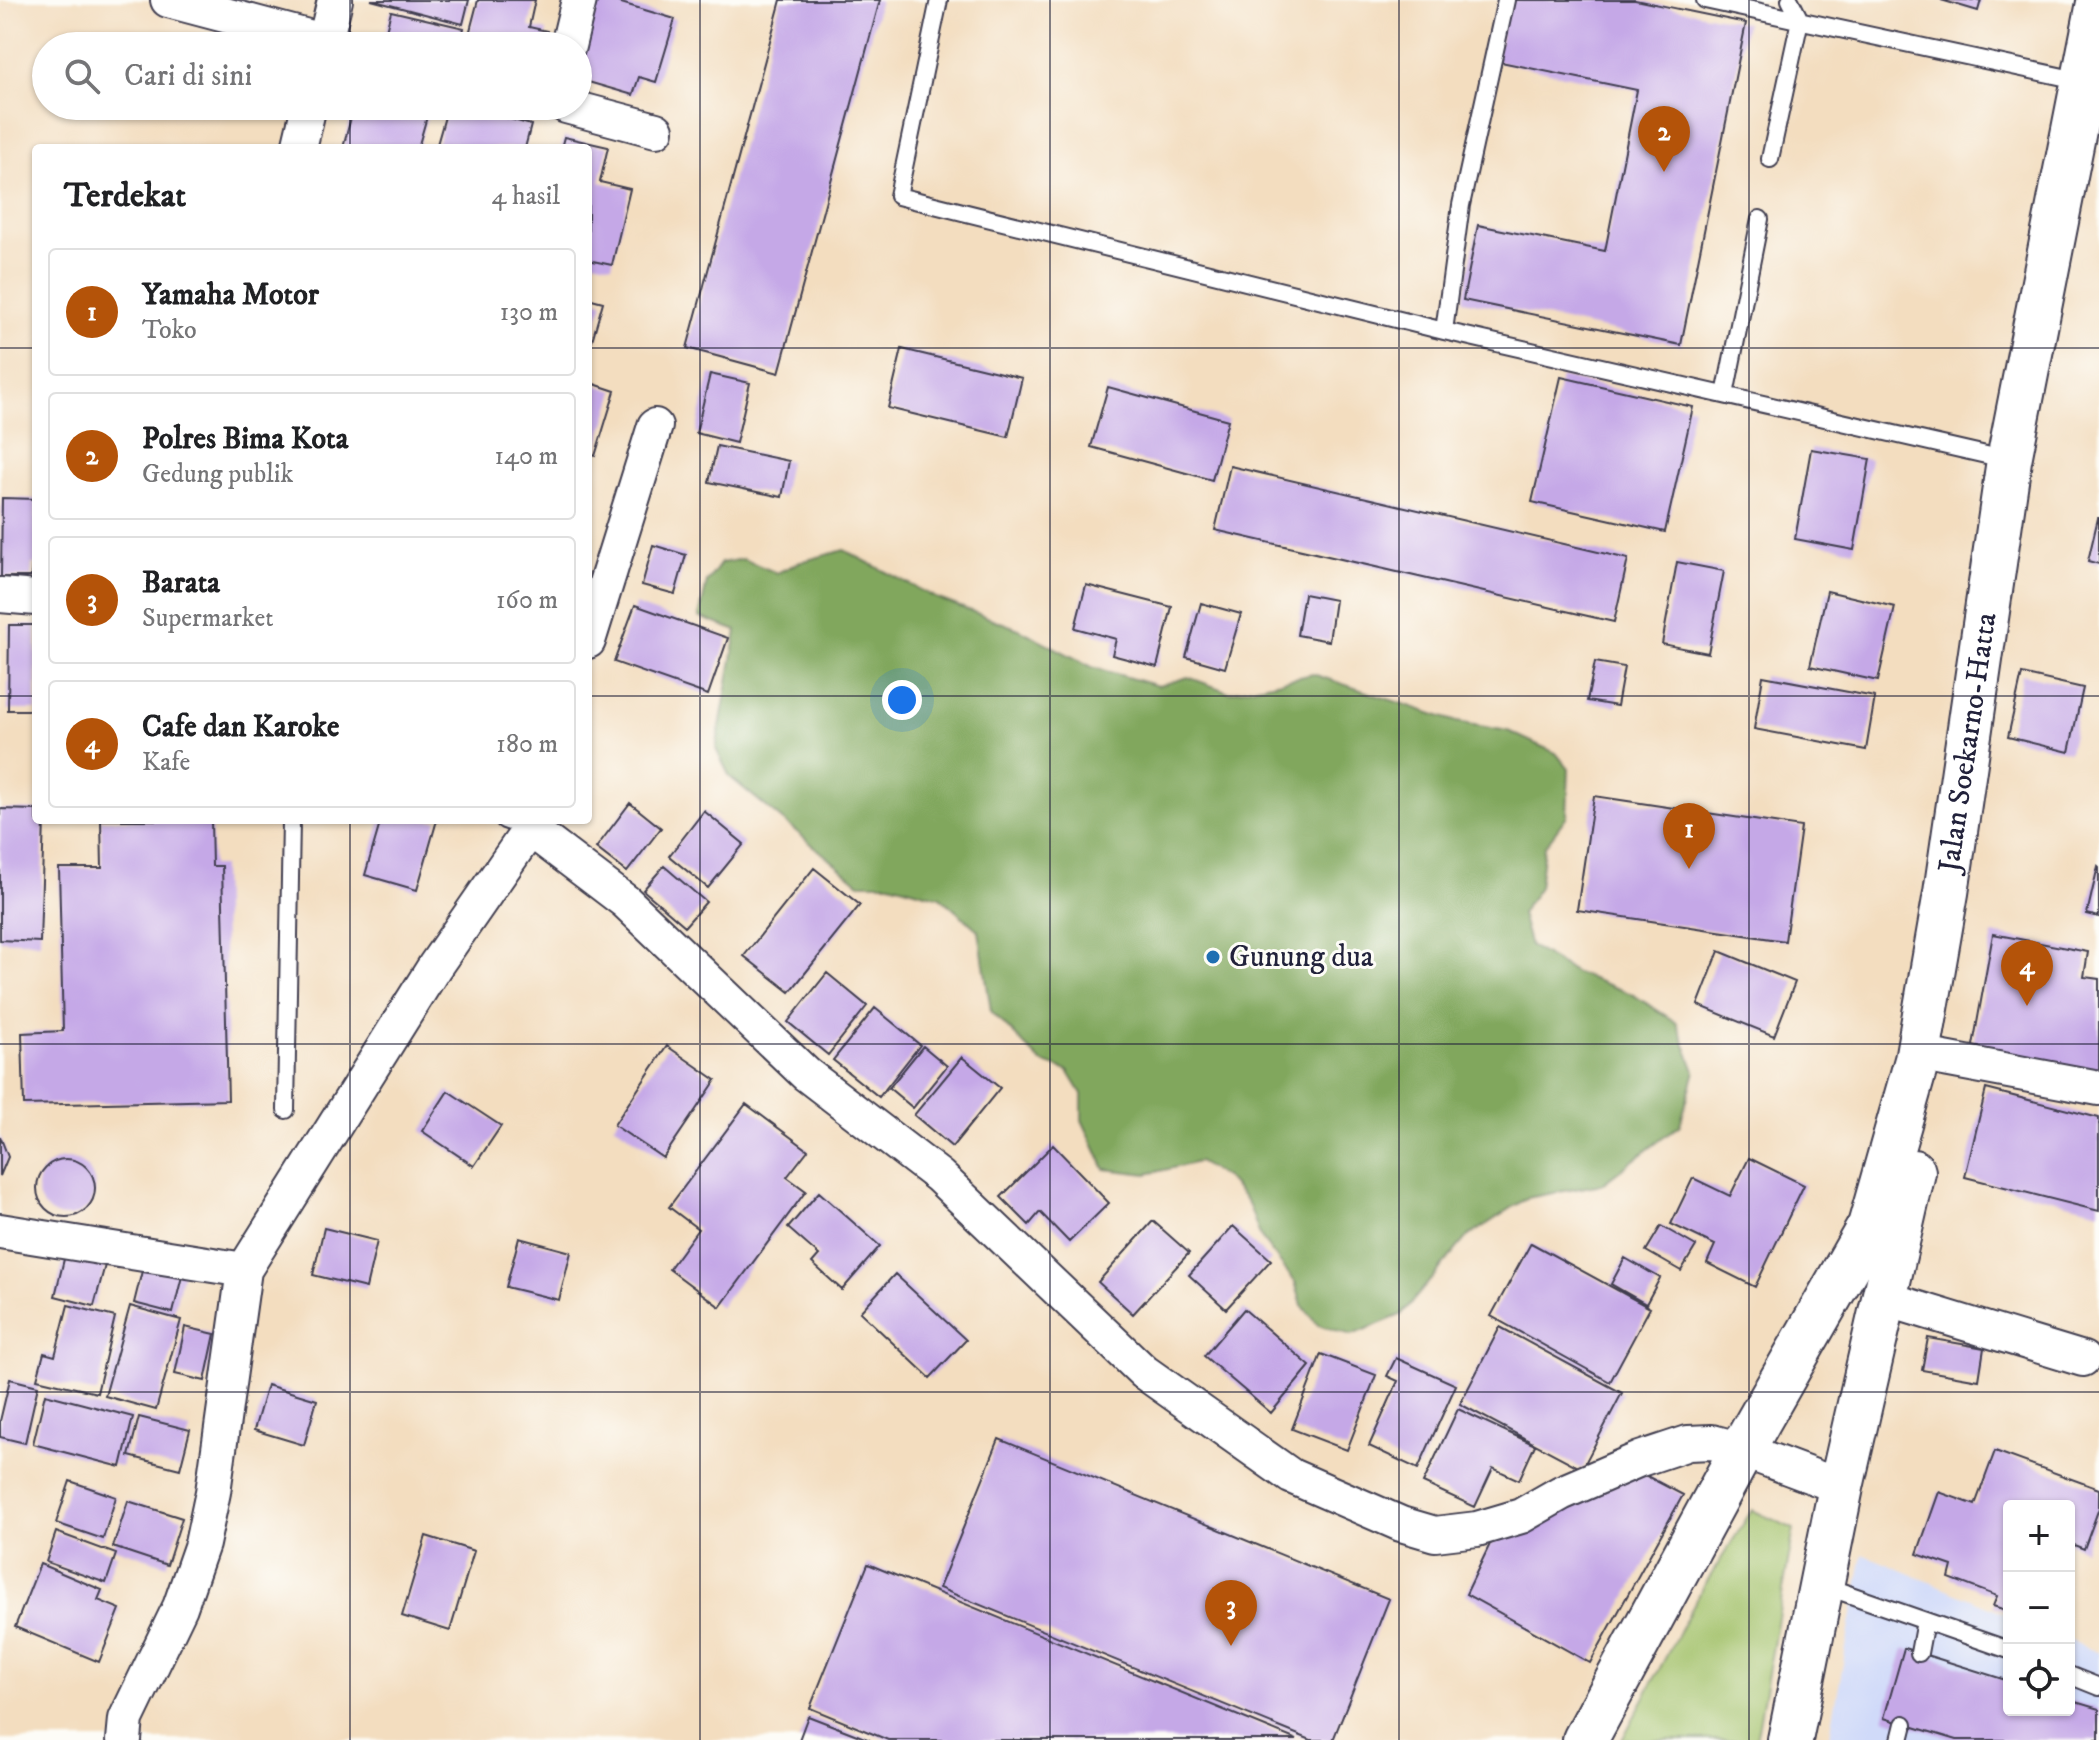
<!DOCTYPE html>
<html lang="id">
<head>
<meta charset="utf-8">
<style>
  :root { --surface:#fff; --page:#f6f6f6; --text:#202124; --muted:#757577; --line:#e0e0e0; --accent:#b45309 }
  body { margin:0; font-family:"IM FELL DW Pica",serif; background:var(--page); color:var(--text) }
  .controls { position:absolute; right:24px; bottom:24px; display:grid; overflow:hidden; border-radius:8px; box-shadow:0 2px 6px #0004 }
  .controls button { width:72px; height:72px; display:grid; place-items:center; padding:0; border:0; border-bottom:2px solid var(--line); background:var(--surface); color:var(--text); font:40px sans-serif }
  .you { position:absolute; left:902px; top:700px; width:28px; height:28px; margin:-20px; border:6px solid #fff; border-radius:50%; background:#1a73e8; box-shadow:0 0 0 12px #1a73e833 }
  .badge { display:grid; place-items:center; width:52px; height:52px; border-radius:50%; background:var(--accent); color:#fff; font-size:26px; font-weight:700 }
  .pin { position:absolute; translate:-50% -66px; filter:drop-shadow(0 2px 4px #0008) }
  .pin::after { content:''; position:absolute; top:42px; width:28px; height:24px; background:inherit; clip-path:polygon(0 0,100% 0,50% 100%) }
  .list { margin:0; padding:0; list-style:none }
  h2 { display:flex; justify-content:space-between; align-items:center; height:104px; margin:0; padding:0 32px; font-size:34px }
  h2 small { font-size:26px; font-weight:400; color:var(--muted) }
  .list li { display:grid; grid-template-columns:52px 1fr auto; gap:24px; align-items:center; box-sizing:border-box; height:128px; margin:0 16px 16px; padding:0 16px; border:2px solid var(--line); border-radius:8px }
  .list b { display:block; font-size:30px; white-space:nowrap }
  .list p { margin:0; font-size:26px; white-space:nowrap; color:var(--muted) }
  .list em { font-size:26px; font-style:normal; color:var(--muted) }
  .icon { flex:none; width:44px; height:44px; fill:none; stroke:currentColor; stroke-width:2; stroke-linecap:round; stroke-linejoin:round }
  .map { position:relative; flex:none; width:2099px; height:1740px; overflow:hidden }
  .search { position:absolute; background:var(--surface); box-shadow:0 2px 6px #0004; left:32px; top:32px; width:560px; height:88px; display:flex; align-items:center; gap:20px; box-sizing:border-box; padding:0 28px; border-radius:44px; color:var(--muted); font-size:30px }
  .panel { position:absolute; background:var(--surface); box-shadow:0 2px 6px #0004; left:32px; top:144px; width:560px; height:680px; border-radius:8px }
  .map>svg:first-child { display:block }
  .built { fill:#d0daf9 }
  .green { fill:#a2c169; stroke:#627252; stroke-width:2 }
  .forest { fill:#81a75d; stroke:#52644c; stroke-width:2 }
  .building { fill:#c5a8e7 }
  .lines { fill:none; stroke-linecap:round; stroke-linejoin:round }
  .lane-casing { stroke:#413e4f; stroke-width:20 }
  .street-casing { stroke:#413e4f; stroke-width:38 }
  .highway-casing { stroke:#413e4f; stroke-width:48 }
  .lane { stroke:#fff; stroke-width:16 }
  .street { stroke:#fff; stroke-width:34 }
  .highway { stroke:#fff; stroke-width:44 }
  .grid { fill:none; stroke:#22223b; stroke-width:2; stroke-opacity:0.55 }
  .poi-dot { fill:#1f6fb2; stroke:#fdfcf7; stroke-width:3 }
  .labels { text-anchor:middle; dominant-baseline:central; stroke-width:6; stroke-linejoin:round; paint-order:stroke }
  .street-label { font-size:30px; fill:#22223b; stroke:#fdfcf7 }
  .poi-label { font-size:30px; fill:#22223b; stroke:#fdfcf7; text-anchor:start }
</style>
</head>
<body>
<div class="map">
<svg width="2099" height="1740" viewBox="0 0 2099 1740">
  <rect width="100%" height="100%" fill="#fdfcf7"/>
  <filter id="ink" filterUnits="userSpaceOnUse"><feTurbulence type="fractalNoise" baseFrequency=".0125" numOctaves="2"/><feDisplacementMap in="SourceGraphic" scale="16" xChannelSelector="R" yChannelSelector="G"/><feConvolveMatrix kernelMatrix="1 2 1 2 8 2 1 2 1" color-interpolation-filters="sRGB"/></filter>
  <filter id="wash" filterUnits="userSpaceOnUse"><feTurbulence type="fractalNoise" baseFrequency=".006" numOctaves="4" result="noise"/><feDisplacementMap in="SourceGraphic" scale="32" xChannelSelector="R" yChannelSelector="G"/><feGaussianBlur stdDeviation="1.8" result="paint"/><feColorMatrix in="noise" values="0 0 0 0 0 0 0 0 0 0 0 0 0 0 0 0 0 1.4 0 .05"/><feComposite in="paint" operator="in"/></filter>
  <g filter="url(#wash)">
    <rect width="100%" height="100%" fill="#f3ddbf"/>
    <path class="built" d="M 1863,1554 L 2009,1615 L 2009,1710 L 2069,1710 L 2069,1640 L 2099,1653 L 2099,1740 L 1829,1740 Z"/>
    <path class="green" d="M 1752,1510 L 1794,1529 L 1756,1740 L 1622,1740 L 1699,1594 Z"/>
    <path class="forest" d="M 844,550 L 936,598 L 1019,629 L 1092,667 L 1158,686 L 1188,677 L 1229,692 L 1313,674 L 1457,722 L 1508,731 L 1556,753 L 1569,769 L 1567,816 L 1544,847 L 1539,887 L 1521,914 L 1530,946 L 1576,973 L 1632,994 L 1677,1023 L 1695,1071 L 1680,1125 L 1602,1184 L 1527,1198 L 1466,1238 L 1401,1315 L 1352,1335 L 1318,1325 L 1302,1305 L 1295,1282 L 1261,1238 L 1247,1201 L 1226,1178 L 1198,1162 L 1147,1174 L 1105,1169 L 1082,1120 L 1082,1094 L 1068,1071 L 1041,1062 L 991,1011 L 979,931 L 940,897 L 890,883 L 859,883 L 730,777 L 716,749 L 737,631 L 699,617 L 707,582 L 721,563 L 743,559 L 777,573 L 800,562 Z"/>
    <g id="blocks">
      <path class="building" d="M 371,0 L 469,0 L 463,24 Z
        M 478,0 L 535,0 L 529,27 L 547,31 L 544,46 L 466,46 Z
        M 580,0 L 611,0 L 675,19 L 656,82 L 639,77 L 633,95 L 578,79 Z
        M 781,0 L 880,0 L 779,373 L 687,348 Z
        M 1508,0 L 1635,0 L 1746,23 L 1681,345 L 1463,300 L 1478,225 L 1605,251 L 1637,90 L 1496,61 Z
        M 1941,0 L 1981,0 L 1978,11 Z
        M 391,11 L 464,28 L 460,46 L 382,46 Z
        M 354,106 L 430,106 L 418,148 L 343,148 Z
        M 448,106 L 465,106 L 531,125 L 525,148 L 436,148 Z
        M 564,137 L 608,147 L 600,182 L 630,189 L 612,265 L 588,260 L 588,148 L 561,148 Z
        M 588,298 L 603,302 L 589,351 L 588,351 Z
        M 902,349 L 1022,378 L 1008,437 L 888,408 Z
        M 710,374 L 750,383 L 736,443 L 696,433 Z
        M 1561,377 L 1693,407 L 1665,532 L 1532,502 Z
        M 588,382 L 615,391 L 595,456 L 588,454 Z
        M 1108,387 L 1228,420 L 1212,480 L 1091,447 Z
        M 717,446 L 789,461 L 782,497 L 709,482 Z
        M 1811,449 L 1870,459 L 1854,550 L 1795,539 Z
        M 1230,466 L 1628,559 L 1614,622 L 1215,530 Z
        M 2,498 L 36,499 L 36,564 L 32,564 L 31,577 L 1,577 Z
        M 2098,518 L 2099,518 L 2099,564 L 2088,561 Z
        M 653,545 L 686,555 L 675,594 L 642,585 Z
        M 1677,562 L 1724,571 L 1708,653 L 1662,644 Z
        M 1086,585 L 1172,607 L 1157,667 L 1112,655 L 1116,639 L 1075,628 Z
        M 1827,591 L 1895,607 L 1878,681 L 1810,666 Z
        M 1304,594 L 1335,600 L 1329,641 L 1297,635 Z
        M 1201,603 L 1241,614 L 1225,668 L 1186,657 Z
        M 635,605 L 728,638 L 708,695 L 614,662 Z
        M 9,625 L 36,625 L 36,710 L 8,710 Z
        M 1595,662 L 1624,667 L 1617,706 L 1587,701 Z
        M 2022,674 L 2083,688 L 2069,752 L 2008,737 Z
        M 1763,676 L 1875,697 L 1866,750 L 1754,729 Z
        M 1594,796 L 1801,827 L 1785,941 L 1577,910 Z
        M 630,803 L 661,828 L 627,872 L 596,848 Z
        M 0,809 L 36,810 L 36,820 L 44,820 L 40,942 L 0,940 Z
        M 704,811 L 744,844 L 708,888 L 669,856 Z
        M 101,820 L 211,820 L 212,866 L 222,866 L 228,1100 L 24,1105 L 22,1033 L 63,1031 L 59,868 L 102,868 Z
        M 381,820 L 437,820 L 417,890 L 365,875 Z
        M 664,866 L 706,902 L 685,926 L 643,890 Z
        M 2098,866 L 2099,867 L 2099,917 L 2087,914 Z
        M 814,868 L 860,905 L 790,992 L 744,956 Z
        M 1993,934 L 2088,952 L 2084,977 L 2099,979 L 2099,1074 L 1972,1051 Z
        M 1719,951 L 1795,982 L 1774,1036 L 1698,1005 Z
        M 827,973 L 867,1006 L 828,1055 L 788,1022 Z
        M 875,1008 L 920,1045 L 879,1097 L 833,1060 Z
        M 667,1046 L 716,1080 L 663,1158 L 614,1125 Z
        M 923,1046 L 947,1066 L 913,1108 L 889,1088 Z
        M 962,1057 L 1000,1088 L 952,1147 L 914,1115 Z
        M 1986,1089 L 2099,1118 L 2099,1211 L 1965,1177 Z
        M 448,1091 L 501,1126 L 474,1166 L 422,1131 Z
        M 746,1104 L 808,1150 L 787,1177 L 806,1191 L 720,1307 L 669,1269 L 698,1229 L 669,1207 Z
        M 0,1136 L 8,1157 L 0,1176 Z
        M 1053,1145 L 1109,1203 L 1069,1242 L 1040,1212 L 1029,1225 L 1001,1197 Z
        M 1749,1158 L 1804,1185 L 1755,1287 L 1707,1263 L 1715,1245 L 1671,1224 L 1693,1178 L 1730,1196 Z
        M37 1188a29 29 0 1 1 58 0a29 29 0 1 1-58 0Z
        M 819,1192 L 880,1246 L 842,1290 L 812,1263 L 819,1255 L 788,1228 Z
        M 1153,1221 L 1189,1253 L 1133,1314 L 1098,1282 Z
        M 1233,1226 L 1271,1260 L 1226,1309 L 1189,1275 Z
        M 1661,1226 L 1696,1246 L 1681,1271 L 1646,1251 Z
        M 324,1228 L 377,1241 L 366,1288 L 313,1275 Z
        M 519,1238 L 571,1252 L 559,1300 L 506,1287 Z
        M 1531,1243 L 1650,1308 L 1610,1382 L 1491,1316 Z
        M 65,1255 L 105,1265 L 94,1306 L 55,1296 Z
        M 1625,1258 L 1660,1278 L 1646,1304 L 1611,1284 Z
        M 144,1263 L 183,1272 L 173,1313 L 134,1303 Z
        M 895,1274 L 966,1340 L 930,1378 L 860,1312 Z
        M 68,1305 L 115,1317 L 97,1393 L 37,1379 L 44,1353 L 55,1356 Z
        M 130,1306 L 181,1320 L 156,1410 L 105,1396 Z
        M 1244,1309 L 1310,1366 L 1271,1413 L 1204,1356 Z
        M 185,1327 L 215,1334 L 205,1381 L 175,1374 Z
        M 1500,1327 L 1622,1393 L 1582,1469 L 1460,1404 Z
        M 1928,1338 L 1984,1348 L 1979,1380 L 1922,1370 Z
        M 1321,1354 L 1376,1375 L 1347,1450 L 1292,1429 Z
        M 1396,1358 L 1456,1385 L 1418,1469 L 1369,1446 L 1398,1381 L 1387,1376 Z
        M 10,1379 L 38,1386 L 25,1443 L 0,1437 L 0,1421 Z
        M 267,1385 L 317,1400 L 304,1445 L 254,1430 Z
        M 45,1394 L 133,1417 L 121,1467 L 33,1444 Z
        M 1458,1409 L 1535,1445 L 1519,1480 L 1493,1468 L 1475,1507 L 1423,1483 Z
        M 139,1417 L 190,1430 L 180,1469 L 129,1456 Z
        M 999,1439 L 1389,1599 L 1333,1740 L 1311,1740 L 939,1588 Z
        M 1995,1451 L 2099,1489 L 2099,1508 L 2084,1549 L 2069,1543 L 2069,1506 L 2009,1506 L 2009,1611 L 1993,1606 L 1997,1596 L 1949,1578 L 1952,1566 L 1917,1554 L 1939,1492 L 1975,1505 Z
        M 1639,1472 L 1683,1495 L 1590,1663 L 1466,1594 L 1490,1544 Z
        M 70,1481 L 116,1497 L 103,1539 L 56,1523 Z
        M 128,1501 L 182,1518 L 167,1565 L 113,1547 Z
        M 56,1532 L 116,1554 L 106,1583 L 46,1562 Z
        M 426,1536 L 474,1551 L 450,1631 L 402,1616 Z
        M 40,1564 L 102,1590 L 98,1600 L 120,1609 L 99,1662 L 15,1627 Z
        M 868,1564 L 1297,1740 L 888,1740 L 810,1708 Z
        M 1904,1648 L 2009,1681 L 2009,1710 L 2069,1710 L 2069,1700 L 2099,1709 L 2099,1740 L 1957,1740 L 1884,1718 Z
        M 808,1716 L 870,1740 L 799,1740 Z"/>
    </g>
  </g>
  <g filter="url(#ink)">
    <use href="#blocks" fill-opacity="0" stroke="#413e4f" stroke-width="2"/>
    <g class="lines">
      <g class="lane-casing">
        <path id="lane" d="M 939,0 L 898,196 L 1444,331
          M 1506,0 L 1461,205 L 1444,331 L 2008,460
          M 1705,0 L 2082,81
          M 1770,159 L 1800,20 L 1790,0
          M 1725,395 L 1760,219
          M 504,820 L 530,829
          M 286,1110 L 291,820
          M 1822,1585 L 2009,1650
          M 1919,1653 L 1925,1621
          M 2069,1675 L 2099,1687
          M 1900,1740 L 1904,1724"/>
      </g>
      <g class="street-casing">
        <path id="street" d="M 168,0 L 342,46
          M 324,46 L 335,0
          M 568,46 L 579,0
          M 566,106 L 656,130
          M 299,148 L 309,106
          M 0,595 L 36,598
          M 588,641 L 655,426
          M 1939,1058 L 2099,1088
          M 0,1231 L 244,1270
          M 1883,1298 L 2083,1359
          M 124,1740 L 126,1719 L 180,1607 L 202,1544 L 213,1492 L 244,1270 L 435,966 L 530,829 L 626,902 L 806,1074 L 939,1176 L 1144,1372 L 1291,1476 L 1401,1524 L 1435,1534 L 1477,1529 L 1521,1516 L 1561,1493 L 1640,1459 L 1688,1443 L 1712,1442 L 1742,1450 L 1841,1487"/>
      </g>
      <g class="highway-casing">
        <g id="highway">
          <path id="s1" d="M 1585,1740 L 1742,1450 L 1870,1226 L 1917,1060 L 1946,893 L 2009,460 L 2099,3"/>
          <path d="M 1790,1740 L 1841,1487 L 1913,1172"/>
        </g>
      </g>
      <use href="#lane" class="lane"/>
      <use href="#street" class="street"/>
      <use href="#highway" class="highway"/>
    </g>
  </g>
  <path class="grid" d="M 350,0 L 350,46M 700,0 L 700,1740M 1050,0 L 1050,1740M 1399,0 L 1399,1740M 1749,0 L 1749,1740M 350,106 L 350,148M 0,348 L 36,348M 588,348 L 2099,348M 0,696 L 36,696M 588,696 L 2099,696M 350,820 L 350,1740M 0,1044 L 2099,1044M 0,1392 L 2099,1392"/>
  <circle class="poi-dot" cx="1213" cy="957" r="8"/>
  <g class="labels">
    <g class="street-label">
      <text stroke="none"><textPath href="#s1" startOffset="1082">Jalan Soekarno-Hatta</textPath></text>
    </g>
    <g class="poi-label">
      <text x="1229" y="957">Gunung dua</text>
    </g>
  </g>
</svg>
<div class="controls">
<button>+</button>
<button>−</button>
<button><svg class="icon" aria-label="locate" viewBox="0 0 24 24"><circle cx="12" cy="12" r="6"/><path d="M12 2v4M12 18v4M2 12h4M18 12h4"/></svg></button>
</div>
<div class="you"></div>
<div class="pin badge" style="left:1689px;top:869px">1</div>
<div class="pin badge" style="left:1664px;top:172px">2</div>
<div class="pin badge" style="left:1231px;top:1646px">3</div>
<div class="pin badge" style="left:2027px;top:1006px">4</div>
<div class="search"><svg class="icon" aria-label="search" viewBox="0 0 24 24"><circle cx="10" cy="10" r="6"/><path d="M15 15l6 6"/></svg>Cari di sini</div>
<section class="panel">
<h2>Terdekat<small>4 hasil</small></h2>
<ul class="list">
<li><span class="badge">1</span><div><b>Yamaha Motor</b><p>Toko</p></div><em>130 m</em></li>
<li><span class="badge">2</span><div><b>Polres Bima Kota</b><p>Gedung publik</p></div><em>140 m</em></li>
<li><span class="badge">3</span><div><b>Barata</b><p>Supermarket</p></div><em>160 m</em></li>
<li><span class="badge">4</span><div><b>Cafe dan Karoke</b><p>Kafe</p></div><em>180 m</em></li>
</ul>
</section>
</div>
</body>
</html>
